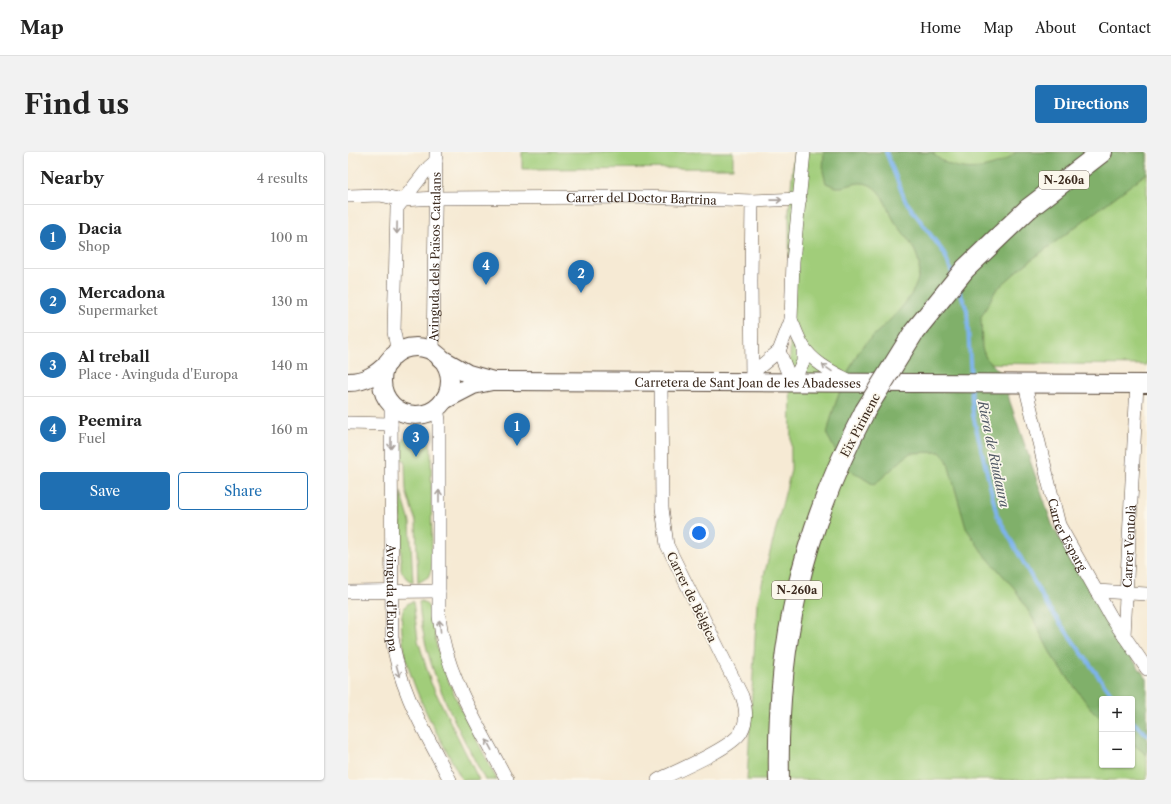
<!DOCTYPE html>
<html lang="en">
<head>
<meta charset="utf-8">
<style>
  :root { --surface:#fff; --page:#f2f2f2; --text:#222; --muted:#767676; --line:#e0e0e0; --accent:#1f6fb2 }
  body { margin:0; font-family:"Libre Caslon Text",serif; background:var(--page); color:var(--text) }
  .controls { position:absolute; right:12px; bottom:12px; display:grid; overflow:hidden; border-radius:4px; box-shadow:0 1px 3px #0004 }
  .controls button { width:36px; height:36px; display:grid; place-items:center; padding:0; border:0; border-bottom:1px solid var(--line); background:var(--surface); color:var(--text); font:20px sans-serif }
  .you { position:absolute; left:351px; top:381px; width:14px; height:14px; margin:-10px; border:3px solid #fff; border-radius:50%; background:#1a73e8; box-shadow:0 0 0 6px #1a73e833 }
  .badge { display:grid; place-items:center; width:26px; height:26px; border-radius:50%; background:var(--accent); color:#fff; font-size:13px; font-weight:700 }
  .pin { position:absolute; translate:-50% -33px; filter:drop-shadow(0 1px 2px #0008) }
  .pin::after { content:''; position:absolute; top:21px; width:14px; height:12px; background:inherit; clip-path:polygon(0 0,100% 0,50% 100%) }
  .list { margin:0; padding:0; list-style:none }
  h2 { display:flex; justify-content:space-between; align-items:center; height:52px; margin:0; padding:0 16px; font-size:17px }
  h2 small { font-size:13px; font-weight:400; color:var(--muted) }
  .list li { display:grid; grid-template-columns:26px 1fr auto; gap:12px; align-items:center; box-sizing:border-box; height:64px; padding:0 16px; border-top:1px solid var(--line) }
  .list b { display:block; font-size:15px; white-space:nowrap }
  .list p { margin:0; font-size:13px; white-space:nowrap; color:var(--muted) }
  .list em { font-size:13px; font-style:normal; color:var(--muted) }
  .actions { display:flex; gap:8px; padding:12px 16px }
  .actions a { flex:1; padding:9px 0; border:1px solid var(--accent); border-radius:4px; text-align:center; font-size:14px; color:var(--accent) }
  .actions .main { background:var(--accent); color:#fff }
  .map { position:relative; flex:none; width:799px; height:628px; overflow:hidden; border-radius:4px }
  header { display:flex; align-items:center; gap:24px; box-sizing:border-box; height:56px; padding:0 20px; background:var(--surface); border-bottom:1px solid var(--line) }
  header strong { font-size:19px }
  nav { display:flex; gap:22px; margin-inline-start:auto; font-size:14px }
  .intro { display:flex; align-items:center; justify-content:space-between; box-sizing:border-box; height:96px; padding:0 24px }
  h1 { margin:0; font-size:28px }
  .button { padding:10px 18px; border-radius:4px; background:var(--accent); color:#fff; font-size:14px; font-weight:700 }
  main { display:flex; gap:24px; padding:0 24px }
  aside { flex:1; background:var(--surface); border-radius:4px; box-shadow:0 1px 3px #0004 }
  .map>svg:first-child { display:block }
  .green { fill:#a1cd7a; stroke:#6e7c4c }
  .forest { fill:#80b06a; stroke:#5e6d44 }
  .lines { fill:none; stroke-linecap:round; stroke-linejoin:round }
  .stream { stroke:#7db3ec; stroke-width:4 }
  .minor-casing { stroke:#574739; stroke-width:14 }
  .secondary-casing { stroke:#574739; stroke-width:20 }
  .primary-casing { stroke:#574739; stroke-width:22 }
  .minor { stroke:#fff; stroke-width:13 }
  .secondary { stroke:#fff; stroke-width:18 }
  .primary { stroke:#fff; stroke-width:20 }
  .primary-bridge-casing { stroke:#574739; stroke-width:22; stroke-linecap:butt }
  .primary-bridge { stroke:#fff; stroke-width:20 }
  .oneway { stroke:#a79f9a }
  .labels { text-anchor:middle; dominant-baseline:central; stroke-width:3.5; stroke-linejoin:round; paint-order:stroke }
  .shield { fill:#fbf7ec; stroke:#75685c; stroke-width:1 }
  .shield-label { font-size:11px; font-weight:bold; fill:#3b2a1e }
  .street-label { font-size:12px; fill:#3b2a1e; stroke:#fbf7ec }
  .water-label { font-size:13px; font-style:italic; fill:#525a66; stroke:#fbf7ec }
</style>
</head>
<body>
<header>
<strong>Map</strong>
<nav><a>Home</a><a>Map</a><a>About</a><a>Contact</a></nav>
</header>
<div class="intro"><h1>Find us</h1><a class="button">Directions</a></div>
<main>
<aside>
<h2>Nearby<small>4 results</small></h2>
<ul class="list">
<li><span class="badge">1</span><div><b>Dacia</b><p>Shop</p></div><em>100 m</em></li>
<li><span class="badge">2</span><div><b>Mercadona</b><p>Supermarket</p></div><em>130 m</em></li>
<li><span class="badge">3</span><div><b>Al treball</b><p>Place · Avinguda d'Europa</p></div><em>140 m</em></li>
<li><span class="badge">4</span><div><b>Peemira</b><p>Fuel</p></div><em>160 m</em></li>
</ul>
<div class="actions"><a class="main">Save</a><a>Share</a></div>
</aside>
<div class="map">
<svg width="799" height="628" viewBox="0 0 799 628">
  <rect width="100%" height="100%" fill="#fbf7ec"/>
  <filter id="ink" filterUnits="userSpaceOnUse"><feTurbulence type="fractalNoise" baseFrequency=".025" numOctaves="2"/><feDisplacementMap in="SourceGraphic" scale="8" xChannelSelector="R" yChannelSelector="G"/><feConvolveMatrix kernelMatrix="1 2 1 2 8 2 1 2 1" color-interpolation-filters="sRGB"/></filter>
  <filter id="wash" filterUnits="userSpaceOnUse"><feTurbulence type="fractalNoise" baseFrequency=".012" numOctaves="4" result="noise"/><feDisplacementMap in="SourceGraphic" scale="16" xChannelSelector="R" yChannelSelector="G"/><feGaussianBlur stdDeviation="0.9" result="paint"/><feColorMatrix in="noise" values="0 0 0 0 0 0 0 0 0 0 0 0 0 0 0 0 0 1.4 0 .05"/><feComposite in="paint" operator="in"/></filter>
  <g filter="url(#wash)">
    <rect width="100%" height="100%" fill="#f6ead4"/>
    <path class="green" d="M 174,0 L 385,0 L 385,16 L 174,17 Z
      M 446,0 L 799,0 L 799,213 L 618,211 L 754,547 L 754,613 L 784,613 L 784,561 L 799,579 L 799,628 L 399,628 L 409,451 L 443,318 L 441,60 Z
      M 68,278 L 80,284 L 83,296 L 84,416 L 80,425 L 70,431 L 68,370 L 58,339 L 57,311 L 57,308 L 53,307 L 54,291 L 60,280 Z
      M 53,340 L 62,370 L 65,431 L 58,426 L 53,418 Z
      M 65,449 L 70,488 L 83,531 L 131,628 L 114,628 C 90,581 58,534 54,480 C 53,468 52,453 65,449 Z
      M 73,449 C 88,454 85,481 89,495 C 102,542 128,585 149,628 L 137,628 C 107,570 76,517 71,450 Z"/>
    <path class="forest" d="M 476,0 L 584,0 C 604,24 647,20 668,0 L 799,0 L 799,21 L 674,115 L 648,138 L 633,165 L 634,196 L 638,206 L 655,223 L 662,250 L 705,375 L 770,487 L 799,527 L 799,603 L 784,591 L 784,547 L 754,547 L 754,567 L 743,557 L 705,506 L 685,467 L 667,437 L 635,401 L 618,376 L 599,308 L 592,300 L 562,301 L 526,333 L 496,314 L 479,283 C 485,253 497,224 512,197 C 532,175 575,146 571,112 C 569,97 556,82 547,70 C 540,59 535,39 522,33 C 509,27 501,36 489,35 C 486,35 481,32 478,31 L 475,19 Z"/>
    <g class="lines">
      <path class="stream" d="M 538,0 L 557,48 L 596,101 L 605,123
        M 610,135 L 619,158 L 623,227
        M 623,235 L 625,263 L 649,363 L 699,453 L 767,547
        M 784,569 L 799,583"/>
    </g>
  </g>
  <g filter="url(#ink)">
    <g class="lines">
      <g class="minor-casing">
        <g id="minor">
          <path id="s1" d="M 0,44 L 32,43 L 55,48 L 87,46 L 295,45 L 404,49 L 403,130 L 404,231"/>
          <path d="M 404,49 L 452,47"/>
          <path d="M 443,168 C 447,176 450,186 455,194 C 465,211 485,220 502,229"/>
          <path d="M 431,199 L 444,231"/>
          <path id="s2" d="M 85,200 L 88,0"/>
          <path d="M 50,201 L 46,180 L 49,56 L 81,15 L 88,9"/>
          <path d="M 405,228 L 409,217 L 431,199 L 443,168 L 445,109 L 456,0"/>
          <path d="M 444,231 L 455,210 L 455,194"/>
          <path id="s3" d="M 677,233 L 711,373 L 763,465 L 799,517"/>
          <path id="s4" d="M 43,252 L 44,485 C 51,539 78,581 102,628"/>
          <path d="M 89,256 L 91,268 L 91,464 C 97,523 132,576 159,628"/>
          <path d="M 0,271 L 43,272"/>
          <path d="M 748,439 L 799,442"/>
          <path d="M 0,440 L 91,439"/>
          <path id="s5" d="M 776,484 L 789,232"/>
          <path d="M 310,628 C 329,619 384,596 393,580 C 400,568 398,556 394,544 L 319,393 L 314,356 L 313,231"/>
        </g>
      </g>
      <g class="secondary-casing">
        <g id="secondary">
          <circle cx="68" cy="229" r="34"/>
          <path id="s6" d="M 92,206 L 120,222 L 145,229 L 799,232"/>
          <path d="M 0,230 C 18,230 29,222 41,210"/>
          <path d="M 96,248 L 125,233 L 144,229"/>
        </g>
      </g>
      <g class="primary-casing">
        <path id="primary" d="M 680,57 L 754,0
          M 431,628 C 428,493 454,379 517,259"/>
      </g>
      <use href="#minor" class="minor"/>
      <use href="#secondary" class="secondary"/>
      <use href="#primary" class="primary"/>
      <g class="primary-bridge-casing">
        <path id="primary-bridge" d="M 517,259 L 566,180 L 617,117 L 680,57"/>
      </g>
      <use href="#primary-bridge" class="primary-bridge"/>
    </g>
    <defs><path id="oneway-shaft" d="M-6 0H5M1.5-3L5.5 0L1.5 3" fill="none" stroke-width="1.6" stroke-linecap="round" stroke-linejoin="round"/></defs>
    <g class="oneway">
      <use href="#oneway-shaft" transform="translate(428 48) rotate(-1)"/>
      <use href="#oneway-shaft" transform="translate(49 76) rotate(91)"/>
      <use href="#oneway-shaft" transform="translate(479 216) rotate(-145)"/>
      <use href="#oneway-shaft" transform="translate(43 291) rotate(91)"/>
      <use href="#oneway-shaft" transform="translate(91 344) rotate(-90)"/>
      <use href="#oneway-shaft" transform="translate(92 474) rotate(-96)"/>
      <use href="#oneway-shaft" transform="translate(50 519) rotate(74)"/>
      <use href="#oneway-shaft" transform="translate(141 593) rotate(-118)"/>
    </g>
  </g>
  <g class="labels">
    <g class="shield">
      <rect x="691" y="19" width="50" height="18" rx="3"/>
      <rect x="424" y="429" width="50" height="18" rx="3"/>
    </g>
    <g class="shield-label">
      <text x="716" y="28">N-260a</text>
      <text x="449" y="438">N-260a</text>
    </g>
    <g class="street-label">
      <text stroke="none"><textPath href="#s1" startOffset="294">Carrer del Doctor Bartrina</textPath></text>
      <text stroke="none"><textPath href="#s2" startOffset="95">Avinguda dels Països Catalans</textPath></text>
      <text stroke="none"><textPath href="#s6" startOffset="313">Carretera de Sant Joan de les Abadesses</textPath></text>
      <text transform="translate(512 273) rotate(-62)">Eix Pirinenc</text>
      <text stroke="none"><textPath href="#s3" startOffset="156">Carrer Esparg</textPath></text>
      <text stroke="none"><textPath href="#s5" startOffset="90">Carrer Ventolà</textPath></text>
      <text transform="translate(344 445) rotate(64)">Carrer de Bèlgica</text>
      <text stroke="none"><textPath href="#s4" startOffset="194">Avinguda d'Europa</textPath></text>
    </g>
    <g class="water-label">
      <text transform="translate(646 302) rotate(78)">Riera de Riudaura</text>
    </g>
  </g>
</svg>
<div class="controls">
<button>+</button>
<button>−</button>
</div>
<div class="you"></div>
<div class="pin badge" style="left:169px;top:294px">1</div>
<div class="pin badge" style="left:233px;top:141px">2</div>
<div class="pin badge" style="left:68px;top:305px">3</div>
<div class="pin badge" style="left:138px;top:133px">4</div>
</div>
</main>
</body>
</html>
